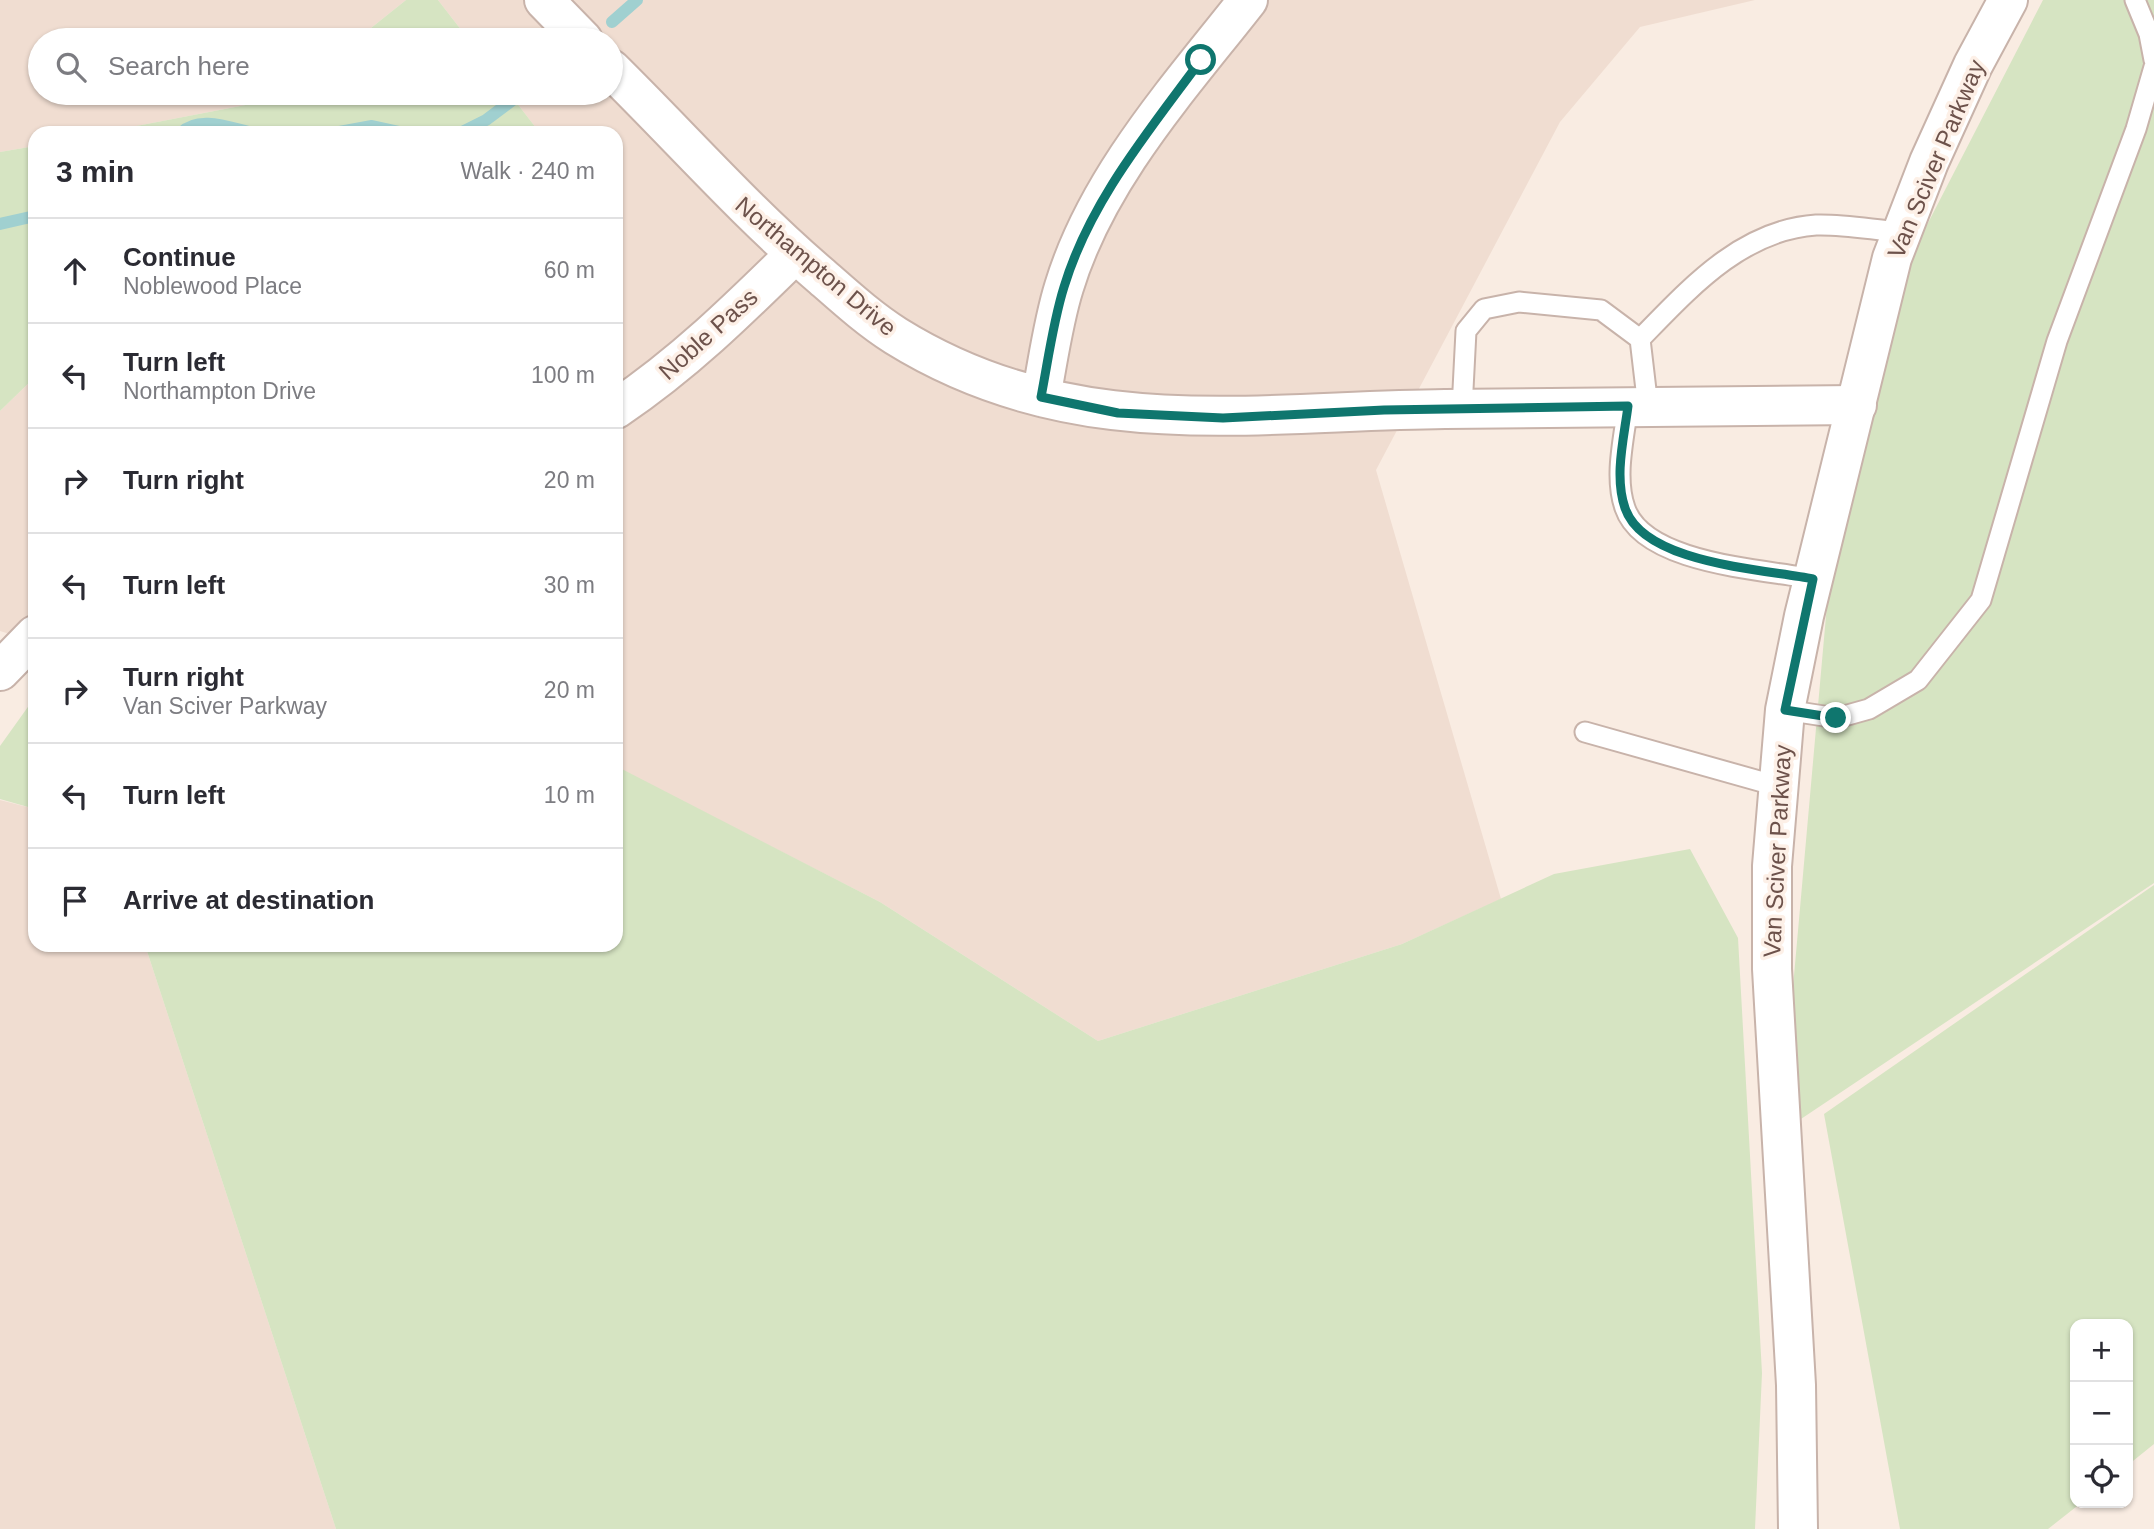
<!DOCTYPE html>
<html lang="en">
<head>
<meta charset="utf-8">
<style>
  :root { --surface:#fff; --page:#f7f7f7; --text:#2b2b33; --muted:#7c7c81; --line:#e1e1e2 }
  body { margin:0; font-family:Helvetica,sans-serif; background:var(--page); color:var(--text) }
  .controls { position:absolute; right:21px; bottom:21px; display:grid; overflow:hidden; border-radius:14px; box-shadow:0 2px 5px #0004 }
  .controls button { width:63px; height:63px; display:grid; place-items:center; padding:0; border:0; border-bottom:2px solid var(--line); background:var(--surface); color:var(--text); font:35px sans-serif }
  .stop { position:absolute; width:21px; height:21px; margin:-16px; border:5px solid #0f766e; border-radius:50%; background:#fff }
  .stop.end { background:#0f766e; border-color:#fff; box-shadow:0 2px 7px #0008 }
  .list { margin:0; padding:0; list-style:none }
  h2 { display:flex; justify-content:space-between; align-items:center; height:91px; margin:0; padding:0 28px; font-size:30px }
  h2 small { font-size:23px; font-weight:400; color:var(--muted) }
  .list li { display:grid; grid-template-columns:46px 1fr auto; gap:21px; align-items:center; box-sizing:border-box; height:105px; padding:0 28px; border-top:2px solid var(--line) }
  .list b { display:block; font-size:26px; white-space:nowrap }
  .list p { margin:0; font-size:23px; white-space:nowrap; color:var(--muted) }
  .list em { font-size:23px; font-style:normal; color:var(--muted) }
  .icon { flex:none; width:38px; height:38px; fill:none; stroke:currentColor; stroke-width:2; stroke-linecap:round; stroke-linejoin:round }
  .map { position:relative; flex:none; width:2154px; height:1529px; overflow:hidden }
  .search { position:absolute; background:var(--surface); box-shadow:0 2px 5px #0004; left:28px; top:28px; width:595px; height:77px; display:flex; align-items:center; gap:18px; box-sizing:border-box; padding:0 24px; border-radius:38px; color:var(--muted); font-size:26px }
  .panel { position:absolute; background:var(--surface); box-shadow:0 2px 5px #0004; left:28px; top:126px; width:595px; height:826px; border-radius:21px }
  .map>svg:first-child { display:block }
  .residential { fill:#f0ddd1 }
  .green { fill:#d6e4c2 }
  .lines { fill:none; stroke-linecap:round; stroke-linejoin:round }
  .stream { stroke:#a0d0d0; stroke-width:12 }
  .service-casing { stroke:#c8b3aa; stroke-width:23 }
  .minor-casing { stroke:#c8b3aa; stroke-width:42 }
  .tertiary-casing { stroke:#c8b3aa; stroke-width:42 }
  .service { stroke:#fff; stroke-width:19 }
  .minor { stroke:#fff; stroke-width:38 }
  .tertiary { stroke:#fff; stroke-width:38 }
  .route { stroke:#0f766e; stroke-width:9 }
  .labels { text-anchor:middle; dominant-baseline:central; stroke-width:7; stroke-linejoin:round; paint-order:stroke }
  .street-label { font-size:24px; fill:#6d524b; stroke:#fdf0e7 }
</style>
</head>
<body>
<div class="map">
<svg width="2154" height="1529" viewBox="0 0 2154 1529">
  <rect width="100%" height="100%" fill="#f9ece2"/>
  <path class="residential" d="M 0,0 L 406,0 L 356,40 L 40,40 L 40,93 L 292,93 L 287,97 L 100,133 L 35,133 L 35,146 L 0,152 Z
    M 438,0 L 1755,0 L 1640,27 L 1560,122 L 1376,470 L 1501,899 L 1402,944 L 1098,1041 L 880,902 L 616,767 L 616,133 L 540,133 L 509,93 L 611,93 L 611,40 L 469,40 Z
    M 35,377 L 35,642 L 0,631 L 0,411 Z
    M 0,800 L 35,809 L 35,945 L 145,945 L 336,1529 L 0,1529 Z"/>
  <path class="green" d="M 406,0 L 438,0 L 469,40 L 356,40 Z
    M 2043,0 L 2154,0 L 2154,883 L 1780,1133 L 1847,380 Z
    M 292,93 L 509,93 L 540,133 L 100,133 L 287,97 Z
    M 35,146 L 35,377 L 0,411 L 0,152 Z
    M 35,697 L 35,809 L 0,799 L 0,746 Z
    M 616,766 L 880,902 L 1098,1041 L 1402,944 L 1554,874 L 1690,849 L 1738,938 L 1762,1373 L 1755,1529 L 336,1529 L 145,945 L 616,945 Z
    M 2154,885 L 2154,1444 L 2128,1465 L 2128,1324 L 2075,1324 L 2075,1503 L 2081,1503 L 2048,1529 L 1900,1529 L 1824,1114 Z"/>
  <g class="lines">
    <path class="stream" d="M 612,22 L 637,0
      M 181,133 C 199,115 230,128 253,133
      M 334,133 L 372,126 L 404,133
      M 460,133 L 486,120 L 522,93
      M 0,224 L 35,216"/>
    <g class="service-casing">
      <path id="service" d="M 2135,0 L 2149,34 L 2154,60
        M 1640,339 C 1689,289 1741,230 1816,225 C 1844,224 1874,230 1902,232
        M 1628,406 C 1624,438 1614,477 1625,508 C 1644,564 1762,569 1813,579
        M 1462,409 L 1466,331 L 1484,309 L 1519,302 L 1601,310 L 1640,339 L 1648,407
        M 1785,710 L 1837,718 L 1869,709 L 1918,680 L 1981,600 L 2057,341 L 2136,129 L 2154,67
        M 1585,732 L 1777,786"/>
    </g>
    <g class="minor-casing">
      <path id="minor" d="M 544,0 L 583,40
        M 611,69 C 681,138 746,212 821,276 C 845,297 869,319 896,336 C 1073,446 1251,411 1445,409 C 1583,407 1720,406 1857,405
        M 1041,397 C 1048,361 1053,322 1064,287 C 1097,178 1179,88 1248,0
        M 616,409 C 683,364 738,310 795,254
        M 0,671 L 35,635"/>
    </g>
    <g class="tertiary-casing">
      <path id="tertiary" d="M 1798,1529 L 1796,1385 L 1772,969 L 1772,866 L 1785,710 L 1804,616 L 1892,258 L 1929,162 L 1973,65 L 2008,0"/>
    </g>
    <use href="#service" class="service"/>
    <use href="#minor" class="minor"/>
    <use href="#tertiary" class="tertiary"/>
  </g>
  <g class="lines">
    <path class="route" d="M 1201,60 C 1149,131 1090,201 1064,287 C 1053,322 1048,361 1041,397 L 1118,413 L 1223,418 L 1384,410 L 1628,406 C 1624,438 1614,476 1625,508 C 1644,564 1763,569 1813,579 L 1785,710 L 1836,718"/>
  </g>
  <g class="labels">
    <g class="street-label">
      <text transform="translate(1936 159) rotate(-67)">Van Sciver Parkway</text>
      <text transform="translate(816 266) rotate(40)">Northampton Drive</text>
      <text transform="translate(708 334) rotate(-42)">Noble Pass</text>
      <text transform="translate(1777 851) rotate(-87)">Van Sciver Parkway</text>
    </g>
  </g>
</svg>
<div class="controls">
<button>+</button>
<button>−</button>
<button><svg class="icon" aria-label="locate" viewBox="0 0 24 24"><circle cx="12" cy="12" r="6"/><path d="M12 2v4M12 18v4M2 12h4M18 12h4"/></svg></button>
</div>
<div class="stop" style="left:1201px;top:60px"></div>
<div class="stop end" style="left:1836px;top:718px"></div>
<div class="search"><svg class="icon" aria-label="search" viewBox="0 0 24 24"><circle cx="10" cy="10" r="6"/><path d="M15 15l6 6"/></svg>Search here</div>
<section class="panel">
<h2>3 min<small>Walk · 240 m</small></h2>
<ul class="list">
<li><svg class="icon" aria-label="ahead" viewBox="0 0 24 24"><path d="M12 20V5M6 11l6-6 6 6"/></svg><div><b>Continue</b><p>Noblewood Place</p></div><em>60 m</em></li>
<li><svg class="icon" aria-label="left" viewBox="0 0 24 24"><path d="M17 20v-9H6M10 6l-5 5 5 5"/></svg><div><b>Turn left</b><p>Northampton Drive</p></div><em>100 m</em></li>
<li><svg class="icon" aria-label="right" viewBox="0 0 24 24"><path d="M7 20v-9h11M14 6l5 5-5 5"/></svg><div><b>Turn right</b></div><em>20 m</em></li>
<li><svg class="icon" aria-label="left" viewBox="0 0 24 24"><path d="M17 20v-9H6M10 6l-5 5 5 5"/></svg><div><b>Turn left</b></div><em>30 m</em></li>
<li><svg class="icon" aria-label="right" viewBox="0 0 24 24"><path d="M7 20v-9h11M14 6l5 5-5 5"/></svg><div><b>Turn right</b><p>Van Sciver Parkway</p></div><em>20 m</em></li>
<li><svg class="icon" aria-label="left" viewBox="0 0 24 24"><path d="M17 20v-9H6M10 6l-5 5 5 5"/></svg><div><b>Turn left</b></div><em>10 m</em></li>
<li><svg class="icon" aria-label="arrive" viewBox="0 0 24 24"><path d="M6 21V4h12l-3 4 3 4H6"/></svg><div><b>Arrive at destination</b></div></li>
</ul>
</section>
</div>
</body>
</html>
